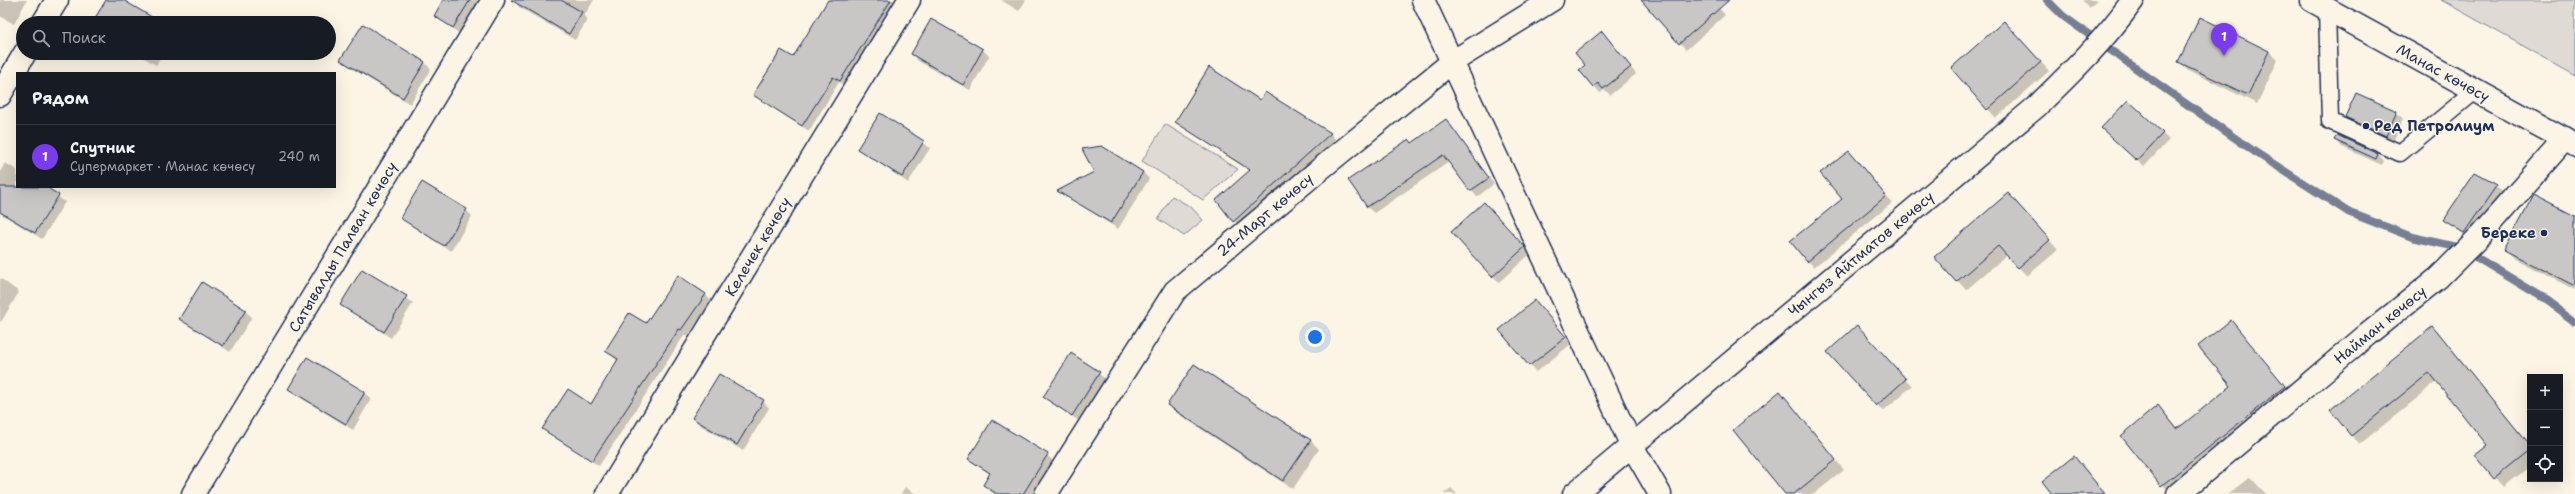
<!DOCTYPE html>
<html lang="ru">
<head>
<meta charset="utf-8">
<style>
  :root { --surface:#171b24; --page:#242831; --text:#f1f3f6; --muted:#9ea1a6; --line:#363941; --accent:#7c3aed }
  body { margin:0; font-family:"Shantell Sans",sans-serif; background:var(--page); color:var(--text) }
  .controls { position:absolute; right:12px; bottom:12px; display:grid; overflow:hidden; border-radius:0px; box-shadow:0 4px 16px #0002 }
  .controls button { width:36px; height:36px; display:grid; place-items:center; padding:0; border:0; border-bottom:1px solid var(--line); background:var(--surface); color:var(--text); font:20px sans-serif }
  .you { position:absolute; left:1315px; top:337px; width:14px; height:14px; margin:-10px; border:3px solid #fff; border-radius:50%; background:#1a73e8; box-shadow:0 0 0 6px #1a73e833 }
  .badge { display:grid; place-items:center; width:26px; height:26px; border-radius:50%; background:var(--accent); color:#fff; font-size:13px; font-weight:700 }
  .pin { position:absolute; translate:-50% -33px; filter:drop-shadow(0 1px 2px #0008) }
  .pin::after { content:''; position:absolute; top:21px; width:14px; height:12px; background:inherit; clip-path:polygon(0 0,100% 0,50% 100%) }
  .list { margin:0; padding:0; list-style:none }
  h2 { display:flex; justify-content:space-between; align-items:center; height:52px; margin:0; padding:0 16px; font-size:17px }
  h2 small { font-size:13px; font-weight:400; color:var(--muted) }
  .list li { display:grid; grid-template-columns:26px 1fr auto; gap:12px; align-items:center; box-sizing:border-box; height:64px; padding:0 16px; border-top:1px solid var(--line) }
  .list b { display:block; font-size:15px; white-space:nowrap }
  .list p { margin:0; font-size:13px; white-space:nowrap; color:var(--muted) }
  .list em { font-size:13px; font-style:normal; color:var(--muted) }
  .icon { flex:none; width:22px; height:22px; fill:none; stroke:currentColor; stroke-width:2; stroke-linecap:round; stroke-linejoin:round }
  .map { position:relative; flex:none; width:2575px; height:494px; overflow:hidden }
  .search { position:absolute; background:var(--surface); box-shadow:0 4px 16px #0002; left:16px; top:16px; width:320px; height:44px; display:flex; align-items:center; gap:10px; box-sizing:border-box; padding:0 14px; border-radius:22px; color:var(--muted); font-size:15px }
  .panel { position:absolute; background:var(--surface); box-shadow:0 4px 16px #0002; left:16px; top:72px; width:320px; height:116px; border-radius:0px }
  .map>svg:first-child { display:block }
  .green { fill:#dfdbd4; stroke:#7d8599 }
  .shadow { fill:#0003 }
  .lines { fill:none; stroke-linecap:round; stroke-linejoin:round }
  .stream { stroke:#767f94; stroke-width:8 }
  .building { fill:#c8c7c6; stroke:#1b2f5e }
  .lane-casing { stroke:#1b2f5e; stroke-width:19 }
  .street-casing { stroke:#1b2f5e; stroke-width:25 }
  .secondary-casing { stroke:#1b2f5e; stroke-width:25 }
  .lane { stroke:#fcf5e5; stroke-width:16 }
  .street { stroke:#fcf5e5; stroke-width:22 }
  .secondary { stroke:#fcf5e5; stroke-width:22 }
  .poi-dot { fill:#1b2f5e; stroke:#fcf5e5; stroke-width:1.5 }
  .labels { text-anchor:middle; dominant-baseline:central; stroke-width:3; stroke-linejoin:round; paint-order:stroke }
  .street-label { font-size:15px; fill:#1b2f5e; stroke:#fcf5e5 }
  .poi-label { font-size:15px; font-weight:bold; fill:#1b2f5e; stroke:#fcf5e5; text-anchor:start }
</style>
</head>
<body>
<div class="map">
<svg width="2575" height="494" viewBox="0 0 2575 494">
  <rect width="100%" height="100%" fill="#fcf5e5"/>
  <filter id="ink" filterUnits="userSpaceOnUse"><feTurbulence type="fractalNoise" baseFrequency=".025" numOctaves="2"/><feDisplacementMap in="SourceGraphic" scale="8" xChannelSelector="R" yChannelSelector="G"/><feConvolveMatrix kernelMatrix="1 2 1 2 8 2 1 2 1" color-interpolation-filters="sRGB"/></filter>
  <g filter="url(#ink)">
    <path class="green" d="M 2441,0 L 2575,0 L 2575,75 Z
      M 1165,124 L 1238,169 L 1203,200 L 1142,161 Z
      M 1172,196 L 1191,207 L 1203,220 L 1184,236 L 1158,219 Z"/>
    <path class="shadow" d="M 0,0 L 27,0 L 14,24 L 0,16 Z
      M 444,0 L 480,0 L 460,34 L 435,16 Z
      M 513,0 L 594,0 L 584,16 L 588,19 L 575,40 L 519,7 Z
      M 829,0 L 901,0 L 847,87 L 839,82 L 809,131 L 754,95 L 794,59 Z
      M 1001,0 L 1026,0 L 1019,11 Z
      M 1648,0 L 1712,0 L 1725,15 L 1686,50 Z
      M 2082,0 L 2097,0 L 2090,8 Z
      M 2201,18 L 2269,51 L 2278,60 L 2257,104 L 2188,70 L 2179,61 Z
      M 931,21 L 983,50 L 989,56 L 970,90 L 918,61 L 912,54 Z
      M 363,25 L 425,63 L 431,69 L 410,104 L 348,66 L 341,60 Z
      M 2013,31 L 2049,71 L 1996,118 L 1988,109 Z
      M 1602,32 L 1636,74 L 1610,95 L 1605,90 L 1600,93 L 1581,70 L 1586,65 Z
      M 136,53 L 163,53 L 156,65 Z
      M 2356,94 L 2397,112 L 2403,119 L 2393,142 L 2352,123 L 2346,117 Z
      M 1261,101 L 1330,133 L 1336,140 L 1240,227 L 1234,221 L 1250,171 L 1176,122 Z
      M 2128,101 L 2169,140 L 2144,167 L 2109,134 Z
      M 880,115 L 930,148 L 908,183 L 859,149 Z
      M 1446,120 L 1494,184 L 1477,197 L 1449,162 L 1374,213 L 1367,207 L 1413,144 Z
      M 2335,140 L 2378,154 L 2384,161 L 2382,165 L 2342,147 Z
      M 1855,159 L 1892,203 L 1814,267 L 1808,261 L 1844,199 Z
      M 5,163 L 17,170 L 17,187 L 44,187 L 65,202 L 42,239 L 0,213 L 0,172 Z
      M 1143,172 L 1149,179 L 1118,229 L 1059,191 L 1095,173 Z
      M 2475,174 L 2503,192 L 2471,239 L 2444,220 Z
      M 2008,194 L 2058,250 L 2027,276 L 2007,255 L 1966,290 L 1936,257 Z
      M 466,210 L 472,216 L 451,251 L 401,218 Z
      M 1490,210 L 1530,254 L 1499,282 L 1493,276 Z
      M 2575,216 L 2575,290 L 2515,259 L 2506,250 Z
      M 363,270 L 413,303 L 391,338 L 341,305 Z
      M 0,278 L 19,292 L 1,322 L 0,321 Z
      M 705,294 L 711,301 L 688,336 L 685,334 L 599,466 L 543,428 L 591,405 L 618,361 L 606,351 L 647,325 Z
      M 1535,301 L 1571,344 L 1536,372 L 1501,330 Z
      M 245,311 L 252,317 L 230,352 L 180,318 Z
      M 2231,321 L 2292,395 L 2170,493 L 2122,436 L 2158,407 L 2178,429 L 2232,386 Z
      M 2433,328 L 2530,445 L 2530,466 L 2504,487 L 2476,455 L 2488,445 L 2437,382 L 2360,444 L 2351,435 Z
      M 1863,333 L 1912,386 L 1883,411 L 1877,405 Z
      M 1071,355 L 1106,379 L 1079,421 L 1044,397 Z
      M 308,359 L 365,393 L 371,399 L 353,430 L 296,395 L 290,389 Z
      M 1780,392 L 1844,470 L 1814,494 L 1787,494 Z
      M 763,401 L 769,408 L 743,451 L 700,425 L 693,418 Z
      M 1169,405 L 1310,440 L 1319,449 L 1293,489 L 1178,414 Z
      M 1047,455 L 1053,461 L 1033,494 L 994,494 L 984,485 L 990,474 L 969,459 Z
      M 2074,457 L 2083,466 L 2105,494 L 2054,494 Z
      M 2250,477 L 2266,494 L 2228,494 Z
      M 905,487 L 916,494 L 901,494 Z
      M 1451,488 L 1457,494 L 1443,494 Z"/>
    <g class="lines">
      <path class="stream" d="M 2047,0 L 2063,16 L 2148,77 L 2255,152 L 2348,212 L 2412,237 L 2461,248 L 2547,300 L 2575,321"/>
    </g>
    <path class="building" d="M 106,0 L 123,0 L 162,23 L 92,23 Z
      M 443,0 L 470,0 L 453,28 L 434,16 Z
      M 511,0 L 561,0 L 582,12 L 569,34 Z
      M 828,0 L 891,0 L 840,81 L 833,77 L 802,126 L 753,95 L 781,50 L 793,57 Z
      M 1641,0 L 1729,0 L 1679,44 Z
      M 2200,17 L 2269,51 L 2248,95 L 2178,62 Z
      M 931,19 L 983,49 L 963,85 L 911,54 Z
      M 2004,21 L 2041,62 L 1987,110 L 1951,68 Z
      M 363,24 L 425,62 L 403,98 L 340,60 Z
      M 1602,31 L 1631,67 L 1603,89 L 1598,83 L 1593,87 L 1579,70 L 1585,65 L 1575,53 Z
      M 1209,67 L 1260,100 L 1265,92 L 1331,133 L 1233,222 L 1216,200 L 1250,170 L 1175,122 Z
      M 2356,93 L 2397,111 L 2386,136 L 2345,117 Z
      M 2128,100 L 2163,133 L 2137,161 L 2101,128 Z
      M 880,113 L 924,141 L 902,177 L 857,149 Z
      M 1446,119 L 1489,178 L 1470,191 L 1443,155 L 1367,207 L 1348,180 L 1409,139 L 1412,143 Z
      M 2337,135 L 2378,154 L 2376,159 L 2334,140 Z
      M 1102,146 L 1143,172 L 1111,223 L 1057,191 L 1094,172 L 1082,149 Z
      M 1849,151 L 1886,196 L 1807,262 L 1790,241 L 1842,199 L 1820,173 Z
      M 2475,173 L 2497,185 L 2464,233 L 2443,220 Z
      M 422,182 L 467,209 L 444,246 L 400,218 Z
      M 0,187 L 46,187 L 59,195 L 35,233 L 0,212 Z
      M 2008,193 L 2050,240 L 2018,268 L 1998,246 L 1956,282 L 1934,257 Z
      M 2534,194 L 2575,215 L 2575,286 L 2504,250 Z
      M 1484,202 L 1525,247 L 1492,277 L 1451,232 Z
      M 362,269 L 407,296 L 384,332 L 340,305 Z
      M 678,275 L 706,294 L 681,330 L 679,329 L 592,461 L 542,429 L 568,389 L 591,404 L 618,359 L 605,351 L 629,313 L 646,323 Z
      M 202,282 L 246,310 L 223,346 L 179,319 Z
      M 1535,300 L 1566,337 L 1529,366 L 1499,330 Z
      M 2231,320 L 2285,386 L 2161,486 L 2121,436 L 2158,405 L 2177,429 L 2231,386 L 2198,346 Z
      M 1857,325 L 1906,379 L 1876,406 L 1827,352 Z
      M 2433,326 L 2530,446 L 2530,450 L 2494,479 L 2474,455 L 2487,445 L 2429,373 L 2351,436 L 2330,410 Z
      M 1071,353 L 1100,372 L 1072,416 L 1043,397 Z
      M 307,357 L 365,392 L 346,424 L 288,389 Z
      M 1194,364 L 1311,440 L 1283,481 L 1167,405 Z
      M 719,374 L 764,400 L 737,445 L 692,418 Z
      M 1780,391 L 1836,460 L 1794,494 L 1785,494 L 1733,430 Z
      M 992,420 L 1048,454 L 1023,494 L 997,494 L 983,485 L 990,473 L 968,459 Z
      M 2074,456 L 2105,494 L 2052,494 L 2042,481 Z"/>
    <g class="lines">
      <g class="lane-casing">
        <path id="lane" d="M 2327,9 L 2330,121 L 2400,153 L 2475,91"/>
      </g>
      <g class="street-casing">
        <path id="street" d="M 1423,0 L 1632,446 L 1660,494
          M 43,23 L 57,0
          M 0,95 L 25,53
          M 193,494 L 493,0
          M 607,494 L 909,0
          M 1046,494 L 1175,291 L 1319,170 L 1452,62 L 1552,0
          M 2178,494 L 2368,334 L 2438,278 L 2480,236 L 2565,139"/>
      </g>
      <g class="secondary-casing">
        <path id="secondary" d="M 2311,0 L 2575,145
          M 1574,494 L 2036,107 C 2071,73 2105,40 2133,0"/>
      </g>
      <use href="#lane" class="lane"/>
      <use href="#street" class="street"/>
      <use href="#secondary" class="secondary"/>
    </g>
  </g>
  <g class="poi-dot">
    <circle cx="2366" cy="126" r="4"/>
    <circle cx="2544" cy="233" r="4"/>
  </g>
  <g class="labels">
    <g class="street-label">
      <text transform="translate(2443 73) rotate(29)">Манас көчөсү</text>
      <text transform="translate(1265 215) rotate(-40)">24-Март көчөсү</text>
      <text transform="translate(343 247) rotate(-59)">Сатывалды Палван көчөсү</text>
      <text transform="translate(758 247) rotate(-59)">Келечек көчөсү</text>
      <text transform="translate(1861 254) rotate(-40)">Чынгыз Айтматов көчөсү</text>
      <text transform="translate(2380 325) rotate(-39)">Найман көчөсү</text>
    </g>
    <g class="poi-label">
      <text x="2374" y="126">Ред Петролиум</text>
      <text x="2536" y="233" text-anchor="end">Береке</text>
    </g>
  </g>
</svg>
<div class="controls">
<button>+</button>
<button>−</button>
<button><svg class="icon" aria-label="locate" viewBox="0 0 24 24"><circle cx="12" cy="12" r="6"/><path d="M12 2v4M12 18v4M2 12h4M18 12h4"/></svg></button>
</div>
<div class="you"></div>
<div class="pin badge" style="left:2224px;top:56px">1</div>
<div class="search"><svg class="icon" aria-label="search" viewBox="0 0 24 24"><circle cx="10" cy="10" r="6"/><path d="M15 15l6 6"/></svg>Поиск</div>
<section class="panel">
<h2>Рядом<small></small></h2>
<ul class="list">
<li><span class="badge">1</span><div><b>Спутник</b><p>Супермаркет · Манас көчөсү</p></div><em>240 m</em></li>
</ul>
</section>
</div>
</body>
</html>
